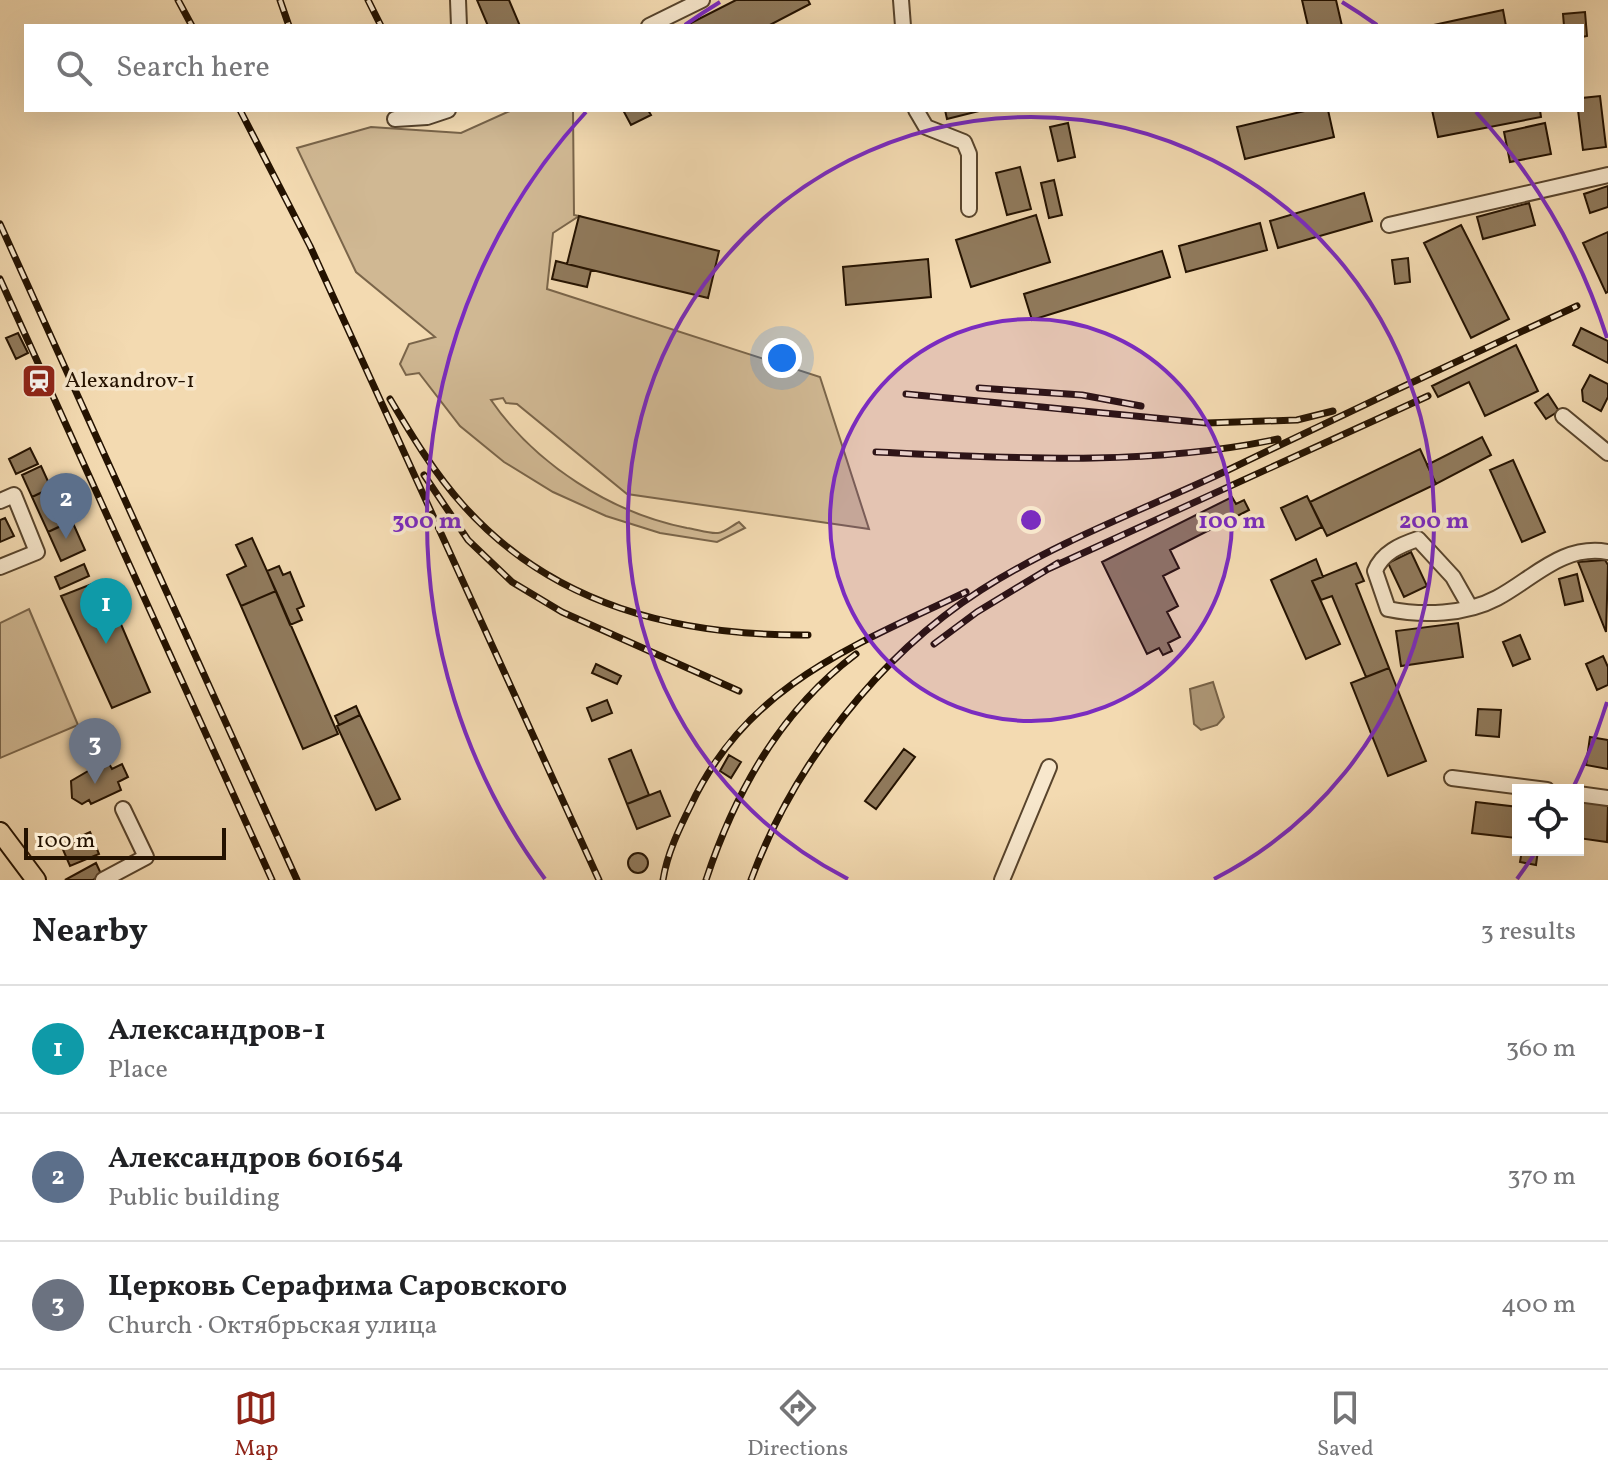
<!DOCTYPE html>
<html lang="en">
<head>
<meta charset="utf-8">
<style>
  :root { --surface:#fff; --page:#f2f2f2; --text:#202124; --muted:#757577; --line:#e0e0e0; --accent:#8f2418 }
  body { margin:0; font-family:Vollkorn,serif; background:var(--page); color:var(--text) }
  .controls { position:absolute; right:24px; bottom:24px; display:grid; overflow:hidden; border-radius:0px; box-shadow:0 8px 32px #0002 }
  .controls button { width:72px; height:72px; display:grid; place-items:center; padding:0; border:0; border-bottom:2px solid var(--line); background:var(--surface); color:var(--text); font:40px sans-serif }
  .scale { position:absolute; left:24px; bottom:20px; width:202px; box-sizing:border-box; padding-left:8px; border:4px solid #241200; border-top:0; font-size:22px; line-height:28px; white-space:nowrap; color:#241200; -webkit-text-stroke:6px #f7e7cc; paint-order:stroke }
  .you { position:absolute; left:782px; top:358px; width:28px; height:28px; margin:-20px; border:6px solid #fff; border-radius:50%; background:#1a73e8; box-shadow:0 0 0 12px #1a73e833 }
  .badge { display:grid; place-items:center; width:52px; height:52px; border-radius:50%; background:var(--accent); color:#fff; font-size:26px; font-weight:700 }
  .pin { position:absolute; translate:-50% -66px; filter:drop-shadow(0 2px 4px #0008) }
  .pin::after { content:''; position:absolute; top:42px; width:28px; height:24px; background:inherit; clip-path:polygon(0 0,100% 0,50% 100%) }
  .list { margin:0; padding:0; list-style:none }
  h2 { display:flex; justify-content:space-between; align-items:center; height:104px; margin:0; padding:0 32px; font-size:34px }
  h2 small { font-size:26px; font-weight:400; color:var(--muted) }
  .list li { display:grid; grid-template-columns:52px 1fr auto; gap:24px; align-items:center; box-sizing:border-box; height:128px; padding:0 32px; border-top:2px solid var(--line) }
  .list b { display:block; font-size:30px; white-space:nowrap }
  .list p { margin:0; font-size:26px; white-space:nowrap; color:var(--muted) }
  .list em { font-size:26px; font-style:normal; color:var(--muted) }
  .icon { flex:none; width:44px; height:44px; fill:none; stroke:currentColor; stroke-width:2; stroke-linecap:round; stroke-linejoin:round }
  .map { position:relative; flex:none; width:1608px; height:880px; overflow:hidden }
  .search { position:absolute; background:var(--surface); box-shadow:0 8px 32px #0002; left:24px; right:24px; top:24px; height:88px; display:flex; align-items:center; gap:20px; box-sizing:border-box; padding:0 28px; border-radius:0px; color:var(--muted); font-size:30px }
  .sheet { height:488px; background:var(--surface) }
  nav { display:flex; justify-content:space-around; align-items:center; box-sizing:border-box; height:112px; border-top:2px solid var(--line); background:var(--surface); font-size:22px; color:var(--muted) }
  nav a { display:grid; justify-items:center; gap:4px }
  nav .on { color:var(--accent) }
  .map>svg:first-child { display:block }
  .green { fill:#d0b893; stroke:#7a654a; stroke-width:2 }
  .water { fill:#ad9675; stroke:#766146; stroke-width:2 }
  .building { fill:#907a5c; stroke:#241200; stroke-width:2 }
  .lines { fill:none; stroke-linecap:round; stroke-linejoin:round }
  .minor-casing { stroke:#58442c; stroke-width:18 }
  .major-casing { stroke:#241200; stroke-width:22 }
  .minor { stroke:#f7e7cc; stroke-width:14 }
  .major { stroke:#f3dab1; stroke-width:18 }
  .rail-casing { stroke:#241200; stroke-width:7 }
  .rail { stroke:#f7e7cc; stroke-width:4; stroke-dasharray:12; stroke-linecap:butt }
  .ring { fill:none; stroke:#7b2cbf; stroke-width:4 }
  .labels { text-anchor:middle; dominant-baseline:central; stroke-width:7; stroke-linejoin:round; paint-order:stroke }
  .poi-label { font-size:22px; fill:#241200; stroke:#f7e7cc; text-anchor:start }
  .centre { fill:#7b2cbf; stroke:#f7e7cc; stroke-width:4 }
  .ring-label { font-size:24px; text-anchor:middle; font-weight:bold; fill:#7b2cbf; stroke:#f7e7cc; stroke-width:7; stroke-linejoin:round; paint-order:stroke }
</style>
</head>
<body>
<div class="map">
<svg width="1608" height="880" viewBox="0 0 1608 880">
  <rect width="100%" height="100%" fill="#f3dab1"/>
  <filter id="stains"><feTurbulence type="fractalNoise" baseFrequency=".0025" numOctaves="4"/><feColorMatrix values="0 0 0 0 .2 0 0 0 0 .09 0 0 0 0 .02 0 0 0 .5 -.17"/></filter>
  <radialGradient id="worn" r=".72"><stop offset=".6" stop-color="#630" stop-opacity="0"/><stop offset="1" stop-color="#630" stop-opacity=".3"/></radialGradient>
  <path class="green" d="M 512,110 L 573,110 L 574,215 L 579,216 L 553,233 L 547,289 L 820,377 L 869,529 L 627,494 L 517,404 L 506,403 L 503,398 L 491,400 C 535,464 611,513 687,528 C 696,529 709,534 718,533 C 724,533 733,525 739,522 L 745,528 L 717,542 L 660,533 L 606,516 L 553,492 L 504,462 L 460,426 L 419,373 L 406,375 L 400,364 L 409,344 L 435,337 L 356,272 L 297,148 L 371,127 L 461,133 Z
    M 29,609 L 78,725 L 0,758 L 0,623 Z"/>
  <path class="water" d="M 1213,682 L 1224,717 L 1217,725 L 1201,730 L 1194,724 L 1190,689 Z"/>
  <path class="building" d="M 477,0 L 509,0 L 520,26 L 488,26 Z
    M 736,0 L 808,0 L 810,4 L 768,26 L 685,26 Z
    M 1302,0 L 1336,0 L 1342,26 L 1308,26 Z
    M 1503,10 L 1506,26 L 1429,26 Z
    M 1585,12 L 1587,36 L 1582,37 L 1582,26 L 1564,26 L 1563,14 Z
    M 1600,96 L 1606,147 L 1583,150 L 1578,110 L 1582,110 L 1582,98 Z
    M 623,110 L 648,110 L 651,115 L 631,125 Z
    M 945,110 L 983,110 L 947,119 Z
    M 1309,110 L 1328,110 L 1334,137 L 1245,159 L 1237,127 Z
    M 1432,110 L 1540,110 L 1541,117 L 1438,137 Z
    M 1068,123 L 1075,157 L 1058,161 L 1050,127 Z
    M 1545,123 L 1551,154 L 1510,162 L 1504,132 Z
    M 1020,167 L 1031,209 L 1007,215 L 996,173 Z
    M 1054,180 L 1062,215 L 1049,218 L 1041,183 Z
    M 1608,186 L 1608,207 L 1590,213 L 1584,194 Z
    M 1364,193 L 1372,221 L 1278,248 L 1270,221 Z
    M 1529,203 L 1535,225 L 1483,239 L 1477,217 Z
    M 1036,215 L 1050,262 L 971,287 L 956,240 Z
    M 579,216 L 719,251 L 708,298 L 567,264 Z
    M 1260,223 L 1267,250 L 1186,272 L 1179,246 Z
    M 1461,225 L 1509,319 L 1471,338 L 1424,243 Z
    M 1608,232 L 1608,292 L 1606,293 L 1583,243 Z
    M 1162,251 L 1170,277 L 1032,320 L 1024,294 Z
    M 1408,258 L 1410,282 L 1395,284 L 1392,260 Z
    M 928,259 L 931,297 L 846,305 L 843,267 Z
    M 556,261 L 591,270 L 587,287 L 552,279 Z
    M 1581,328 L 1608,341 L 1608,363 L 1573,345 Z
    M 18,333 L 28,353 L 16,359 L 6,338 Z
    M 1516,345 L 1538,391 L 1485,416 L 1469,382 L 1438,397 L 1432,386 Z
    M 1590,375 L 1608,384 L 1608,397 L 1601,411 L 1583,401 L 1582,390 Z
    M 1548,394 L 1559,411 L 1546,419 L 1535,403 Z
    M 1482,437 L 1491,455 L 1436,484 L 1427,465 Z
    M 30,448 L 38,464 L 16,474 L 9,459 Z
    M 1420,449 L 1436,484 L 1327,536 L 1310,502 Z
    M 1513,460 L 1545,532 L 1522,542 L 1490,470 Z
    M 41,466 L 51,488 L 32,497 L 22,475 Z
    M 51,488 L 67,523 L 48,532 L 32,497 Z
    M 1307,496 L 1322,527 L 1296,540 L 1281,508 Z
    M 1232,497 L 1236,504 L 1244,500 L 1249,510 L 1170,550 L 1179,568 L 1163,576 L 1178,606 L 1167,612 L 1180,637 L 1168,643 L 1172,651 L 1163,655 L 1159,648 L 1147,654 L 1102,562 Z
    M 5,518 L 14,536 L 0,542 L 0,520 Z
    M 72,521 L 85,550 L 61,561 L 48,532 Z
    M 252,538 L 276,591 L 241,606 L 227,575 L 246,566 L 236,545 Z
    M 1411,552 L 1427,586 L 1404,597 L 1388,563 Z
    M 1316,559 L 1323,577 L 1312,581 L 1340,644 L 1306,659 L 1271,580 Z
    M 1605,560 L 1608,565 L 1606,632 L 1578,562 Z
    M 1356,563 L 1364,581 L 1356,584 L 1389,668 L 1366,677 L 1332,596 L 1321,600 L 1312,581 Z
    M 84,564 L 89,576 L 60,589 L 55,577 Z
    M 279,566 L 283,575 L 290,572 L 304,606 L 297,609 L 302,620 L 290,625 L 267,571 Z
    M 1577,574 L 1583,601 L 1565,605 L 1559,579 Z
    M 102,580 L 150,692 L 112,708 L 61,596 Z
    M 276,591 L 338,734 L 303,749 L 241,606 Z
    M 1458,623 L 1463,657 L 1401,666 L 1396,631 Z
    M 1520,635 L 1530,659 L 1513,666 L 1503,642 Z
    M 1603,656 L 1608,667 L 1608,685 L 1597,690 L 1586,664 Z
    M 596,664 L 621,676 L 617,684 L 592,673 Z
    M 1389,668 L 1426,761 L 1388,776 L 1351,683 Z
    M 607,700 L 612,713 L 592,721 L 587,708 Z
    M 356,706 L 360,715 L 339,725 L 335,716 Z
    M 1478,709 L 1501,710 L 1499,737 L 1476,735 Z
    M 360,715 L 400,799 L 376,810 L 337,726 Z
    M 1590,737 L 1608,740 L 1608,769 L 1586,765 Z
    M 904,749 L 915,757 L 876,809 L 865,801 Z
    M 631,750 L 649,795 L 627,804 L 609,759 Z
    M 729,755 L 741,762 L 731,778 L 720,771 Z
    M 107,760 L 112,769 L 122,764 L 128,777 L 118,782 L 121,790 L 91,804 L 89,800 L 82,804 L 72,798 L 71,781 Z
    M 660,791 L 670,816 L 637,829 L 627,804 Z
    M 1578,800 L 1608,805 L 1607,842 L 1578,838 Z
    M 1476,802 L 1518,807 L 1516,838 L 1472,833 Z
    M 90,832 L 99,854 L 70,866 L 61,845 Z
    M 1522,850 L 1538,850 L 1536,865 L 1520,862 Z
    M628 863a10 10 0 1 1 20 0a10 10 0 1 1-20 0Z
    M 96,863 L 102,876 L 93,880 L 65,880 Z"/>
  <g class="lines">
    <g class="minor-casing">
      <path id="minor" d="M 458,0 L 459,26
        M 901,0 L 903,26
        M 649,26 L 702,0
        M 916,110 L 926,127 L 964,142 L 969,154 L 969,209
        M 395,119 L 427,117 L 448,110
        M 1389,225 L 1608,175
        M 1563,416 L 1608,453
        M 0,501 L 14,495 L 37,552 L 0,567
        M 1470,607 L 1453,577 L 1418,539 C 1400,545 1382,553 1375,571 L 1388,609 C 1422,616 1465,615 1497,598 C 1533,579 1562,544 1608,552
        M 1452,778 L 1547,790
        M 1578,794 L 1608,798
        M 103,880 L 146,857 L 123,809
        M 1002,880 L 1049,767"/>
    </g>
    <g class="major-casing">
      <path id="major" d="M 0,832 L 36,880"/>
    </g>
    <use href="#minor" class="minor"/>
    <use href="#major" class="major"/>
    <g class="rail-casing">
      <path id="rail" d="M 178,0 L 192,26
        M 280,0 L 289,26
        M 368,0 L 381,26
        M 240,110 L 310,246 L 599,880
        M 0,224 L 297,880
        M 0,279 L 272,880
        M 979,388 L 1082,395 L 1141,406
        M 906,394 L 1207,423 L 1297,420 L 1333,411
        M 390,399 C 412,436 435,474 463,505 C 553,606 678,636 808,635
        M 876,452 C 1011,458 1146,467 1278,439
        M 424,475 L 468,540 L 512,582 L 562,612 L 739,691
        M 1048,569 L 1428,396
        M 934,644 L 977,612 L 1058,563
        M 663,880 C 667,854 679,829 691,805 C 747,685 853,646 966,592
        M 706,880 C 735,792 781,710 856,654
        M 751,880 C 793,766 878,656 981,590 C 1056,542 1145,509 1226,471 C 1342,415 1459,360 1577,306"/>
    </g>
    <use href="#rail" class="rail"/>
  </g>
  <circle cx="1031" cy="520" r="201" fill="#7b2cbf" fill-opacity=".12"/>
  <g class="ring">
    <circle cx="1031" cy="520" r="201"/>
    <path d="M848 879A403 403 0 1 1 1214 879"/>
    <path d="M1607 702A604 604 0 0 1 1572 790M1535 853A604 604 0 0 1 1517 879M545 879A604 604 0 0 1 586 112M685 25A604 604 0 0 1 720 2M1342 2A604 604 0 0 1 1377 25M1476 112A604 604 0 0 1 1607 338"/>
  </g>
  <defs>
    <g id="station-square" transform="scale(1.8)"><rect x="-9" y="-9" width="18" height="18" rx="4" fill="#8f2418" stroke="#f7e7cc"/><path d="M-3-6H3Q5-6 5-4V2Q5 4 3 4L4.5 6H3L1.5 4h-3L-3 6H-4.5L-3 4Q-5 4-5 2V-4Q-5-6-3-6ZM-3.5-4v3h7v-3ZM-3.5 1v1.5H-2V1ZM2 1v1.5H3.5V1Z" fill="#fff"/></g>
  </defs>
  <g fill-rule="evenodd">
    <use href="#station-square" x="39" y="381"/>
  </g>
  <g class="labels">
    <g class="poi-label">
      <text x="65" y="381">Alexandrov-1</text>
    </g>
  </g>
  <circle cx="1031" cy="520" r="12" class="centre"/>
  <g class="ring-label">
    <text x="1232" y="528">100 m</text>
    <text x="1434" y="528">200 m</text>
    <text x="427" y="528">300 m</text>
  </g>
  <rect width="100%" height="100%" filter="url(#stains)"/>
  <rect width="100%" height="100%" fill="url(#worn)"/>
</svg>
<div class="controls">
<button><svg class="icon" aria-label="locate" viewBox="0 0 24 24"><circle cx="12" cy="12" r="6"/><path d="M12 2v4M12 18v4M2 12h4M18 12h4"/></svg></button>
</div>
<div class="scale">100 m</div>
<div class="you"></div>
<div class="pin badge" style="left:106px;top:644px;background:#0f9aa8">1</div>
<div class="pin badge" style="left:66px;top:539px;background:#5c6f8a">2</div>
<div class="pin badge" style="left:95px;top:784px;background:#6b7280">3</div>
<div class="search"><svg class="icon" aria-label="search" viewBox="0 0 24 24"><circle cx="10" cy="10" r="6"/><path d="M15 15l6 6"/></svg>Search here</div>
</div>
<section class="sheet">
<h2>Nearby<small>3 results</small></h2>
<ul class="list">
<li><span class="badge" style="background:#0f9aa8">1</span><div><b>Александров-1</b><p>Place</p></div><em>360 m</em></li>
<li><span class="badge" style="background:#5c6f8a">2</span><div><b>Александров 601654</b><p>Public building</p></div><em>370 m</em></li>
<li><span class="badge" style="background:#6b7280">3</span><div><b>Церковь Серафима Саровского</b><p>Church · Октябрьская улица</p></div><em>400 m</em></li>
</ul>
</section>
<nav>
<a class="on"><svg class="icon" aria-label="map" viewBox="0 0 24 24"><path d="M3 6l6-2 6 2 6-2v14l-6 2-6-2-6 2zM9 4v14M15 6v14"/></svg>Map</a>
<a><svg class="icon" aria-label="directions" viewBox="0 0 24 24"><path d="M12 3l9 9-9 9-9-9zM9 14v-3h6M13 9l2 2-2 2"/></svg>Directions</a>
<a><svg class="icon" aria-label="saved" viewBox="0 0 24 24"><path d="M7 4h10v16l-5-4-5 4z"/></svg>Saved</a>
</nav>
</body>
</html>
